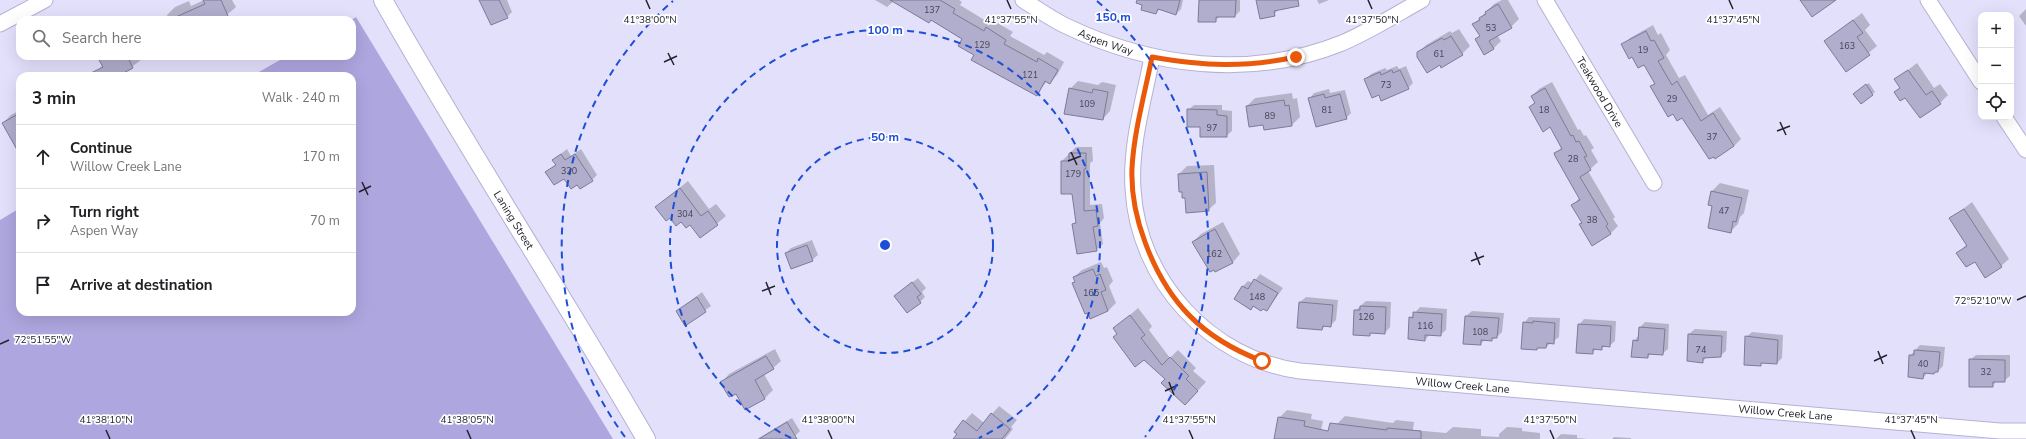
<!DOCTYPE html>
<html lang="en">
<head>
<meta charset="utf-8">
<style>
  :root { --surface:#fff; --page:#f6f6f6; --text:#202124; --muted:#757577; --line:#e0e0e0 }
  body { margin:0; font-family:"Nunito Sans",sans-serif; background:var(--page); color:var(--text) }
  .controls { position:absolute; right:12px; top:12px; display:grid; overflow:hidden; border-radius:8px; box-shadow:0 4px 16px #0002 }
  .controls button { width:36px; height:36px; display:grid; place-items:center; padding:0; border:0; border-bottom:1px solid var(--line); background:var(--surface); color:var(--text); font:20px sans-serif }
  .stop { position:absolute; width:12px; height:12px; margin:-9px; border:3px solid #ea580c; border-radius:50%; background:#fff }
  .stop.end { background:#ea580c; border-color:#fff; box-shadow:0 1px 4px #0008 }
  .list { margin:0; padding:0; list-style:none }
  h2 { display:flex; justify-content:space-between; align-items:center; height:52px; margin:0; padding:0 16px; font-size:17px }
  h2 small { font-size:13px; font-weight:400; color:var(--muted) }
  .list li { display:grid; grid-template-columns:26px 1fr auto; gap:12px; align-items:center; box-sizing:border-box; height:64px; padding:0 16px; border-top:1px solid var(--line) }
  .list b { display:block; font-size:15px; white-space:nowrap }
  .list p { margin:0; font-size:13px; white-space:nowrap; color:var(--muted) }
  .list em { font-size:13px; font-style:normal; color:var(--muted) }
  .icon { flex:none; width:22px; height:22px; fill:none; stroke:currentColor; stroke-width:2; stroke-linecap:round; stroke-linejoin:round }
  .map { position:relative; flex:none; width:2026px; height:439px; overflow:hidden }
  .search { position:absolute; background:var(--surface); box-shadow:0 4px 16px #0002; left:16px; top:16px; width:340px; height:44px; display:flex; align-items:center; gap:10px; box-sizing:border-box; padding:0 14px; border-radius:12px; color:var(--muted); font-size:15px }
  .panel { position:absolute; background:var(--surface); box-shadow:0 4px 16px #0002; left:16px; top:72px; width:340px; height:244px; border-radius:12px }
  .map>svg:first-child { display:block }
  .forest { fill:#aea6df }
  .shadow { fill:#0003 }
  .building { fill:#b0adcd; stroke:#7e7a98 }
  .lines { fill:none; stroke-linecap:round; stroke-linejoin:round }
  .minor-casing { stroke:#b5b1d2; stroke-width:17 }
  .tertiary-casing { stroke:#b5b1d2; stroke-width:20 }
  .minor { stroke:#fff; stroke-width:15 }
  .tertiary { stroke:#fff; stroke-width:18 }
  .route { stroke:#ea580c; stroke-width:5 }
  .ticks { fill:none; stroke:#23222e; stroke-width:1.5 }
  .ring { fill:none; stroke:#1d4ed8; stroke-width:2; stroke-dasharray:7 5 }
  .labels { text-anchor:middle; dominant-baseline:central; stroke-width:3.5; stroke-linejoin:round; paint-order:stroke }
  .number-label { font-size:9px; fill:#464556 }
  .street-label { font-size:11px; fill:#23222e; stroke:#fff }
  .ticks-label { font-size:10px; text-anchor:middle; fill:#23222e; stroke:#fff; stroke-width:3.5; stroke-linejoin:round; paint-order:stroke }
  .centre { fill:#1d4ed8; stroke:#fff; stroke-width:2 }
  .ring-label { font-size:12px; text-anchor:middle; font-weight:bold; fill:#1d4ed8; stroke:#fff; stroke-width:3.5; stroke-linejoin:round; paint-order:stroke }
</style>
</head>
<body>
<div class="map">
<svg width="2026" height="439" viewBox="0 0 2026 439">
  <rect width="100%" height="100%" fill="#e3e0fc"/>
  <path class="forest" d="M 356,17 L 613,439 L 0,439 L 0,220 L 20,208 L 20,312 L 352,312 L 352,76 L 252,76 L 287,56 L 352,56 L 351,20 Z"/>
  <path class="shadow" d="M 204,0 L 232,0 L 236,7 L 221,20 L 169,20 L 167,15 L 175,7 L 189,1 L 191,6 Z
    M 480,0 L 507,0 L 512,12 L 507,17 Z
    M 875,0 L 959,0 L 962,2 L 960,5 L 991,24 L 994,21 L 1013,32 L 1010,36 L 1044,55 L 1047,52 L 1064,62 L 1057,75 L 1050,83 L 1047,81 L 1037,94 L 963,38 L 932,20 L 929,22 L 894,1 L 887,7 Z
    M 1145,0 L 1183,0 L 1181,9 L 1176,14 L 1160,9 L 1156,13 Z
    M 1200,0 L 1240,0 L 1240,11 L 1235,16 L 1220,16 L 1215,21 Z
    M 1257,0 L 1297,0 L 1279,8 L 1274,15 Z
    M 1317,0 L 1329,0 L 1319,4 Z
    M 1502,0 L 1508,0 L 1519,19 L 1511,27 L 1497,35 L 1501,41 L 1493,49 L 1476,39 L 1480,35 L 1474,24 L 1494,4 Z
    M 2026,9 L 2026,26 L 2019,16 Z
    M 1862,13 L 1870,25 L 1865,30 L 1877,46 L 1846,71 L 1825,41 Z
    M 1653,25 L 1658,35 L 1661,33 L 1670,50 L 1666,55 L 1679,78 L 1685,75 L 1708,115 L 1720,107 L 1741,139 L 1734,146 L 1673,113 L 1652,86 L 1655,83 L 1644,64 L 1633,56 L 1623,45 L 1630,38 Z
    M 1459,29 L 1470,46 L 1462,54 L 1440,64 L 1418,53 L 1426,45 L 1450,31 L 1452,33 Z
    M 105,56 L 139,56 L 141,60 L 126,71 L 129,76 L 99,76 L 97,71 L 103,65 L 100,60 Z
    M 1917,63 L 1934,88 L 1940,84 L 1948,95 L 1940,103 L 1895,92 L 1900,87 L 1895,80 Z
    M 1397,66 L 1399,69 L 1406,66 L 1413,83 L 1408,88 L 1379,94 L 1365,80 L 1371,74 L 1385,68 L 1387,70 Z
    M 1078,81 L 1098,85 L 1102,82 L 1116,85 L 1110,111 L 1103,119 L 1070,89 Z
    M 1552,82 L 1578,130 L 1580,129 L 1584,136 L 1586,135 L 1594,148 L 1591,150 L 1598,162 L 1588,171 L 1615,217 L 1613,219 L 1618,226 L 1610,234 L 1580,224 L 1583,222 L 1573,205 L 1580,197 L 1556,153 L 1562,147 L 1551,126 L 1530,107 L 1535,102 L 1532,96 L 1539,89 Z
    M 1869,83 L 1875,92 L 1861,102 L 1857,91 Z
    M 1329,89 L 1330,93 L 1345,90 L 1351,113 L 1346,118 L 1309,99 L 1314,93 Z
    M 1292,93 L 1293,99 L 1297,98 L 1300,117 L 1292,125 L 1264,124 L 1247,106 L 1255,98 Z
    M 1194,105 L 1222,105 L 1222,110 L 1232,111 L 1232,131 L 1226,136 L 1188,110 Z
    M 20,110 L 20,137 L 3,123 L 11,115 Z
    M 1076,147 L 1092,147 L 1093,161 L 1090,163 L 1090,205 L 1102,204 L 1104,218 L 1100,223 L 1103,244 L 1096,250 L 1073,224 L 1077,221 L 1073,193 L 1062,161 Z
    M 567,149 L 571,156 L 581,149 L 597,175 L 592,180 L 577,183 L 546,172 L 556,164 L 553,160 Z
    M 1214,165 L 1216,203 L 1208,210 L 1186,197 L 1179,174 L 1187,166 Z
    M 688,181 L 709,209 L 716,204 L 726,216 L 701,237 L 691,224 L 670,217 L 656,207 Z
    M 1720,183 L 1749,190 L 1744,213 L 1740,217 L 1738,224 L 1730,232 L 1714,206 L 1712,191 Z
    M 1972,202 L 2009,259 L 2001,266 L 1958,253 L 1967,244 L 1950,219 Z
    M 1223,222 L 1240,254 L 1233,262 L 1215,271 L 1193,242 L 1201,234 Z
    M 812,240 L 818,255 L 812,260 L 786,253 L 791,248 Z
    M 1101,262 L 1104,268 L 1107,267 L 1113,281 L 1109,286 L 1116,303 L 1108,311 L 1073,283 L 1075,281 L 1074,277 L 1082,270 Z
    M 1260,274 L 1283,288 L 1267,310 L 1254,305 L 1251,309 L 1235,299 L 1243,286 L 1248,281 L 1253,283 Z
    M 918,278 L 926,288 L 922,292 L 925,297 L 920,302 L 895,296 Z
    M 702,292 L 711,306 L 686,324 L 677,311 Z
    M 1306,297 L 1338,300 L 1336,320 L 1331,325 L 1326,325 L 1322,329 L 1300,302 Z
    M 1366,301 L 1391,302 L 1390,327 L 1385,333 L 1372,332 L 1369,335 L 1355,311 Z
    M 1420,307 L 1447,309 L 1446,330 L 1440,335 L 1430,334 L 1425,340 L 1410,318 Z
    M 1138,308 L 1152,326 L 1149,330 L 1170,358 L 1178,350 L 1196,368 L 1193,371 L 1206,382 L 1185,404 L 1166,379 L 1114,329 Z
    M 1472,311 L 1504,313 L 1502,332 L 1497,337 L 1491,340 L 1485,340 L 1480,344 L 1466,316 Z
    M 1529,317 L 1560,318 L 1559,337 L 1546,347 L 1539,347 L 1537,349 L 1524,323 Z
    M 1584,319 L 1616,321 L 1615,341 L 1609,346 L 1596,349 L 1592,353 L 1579,325 Z
    M 1645,322 L 1669,324 L 1668,349 L 1662,354 L 1651,353 L 1648,357 L 1634,341 L 1639,335 L 1640,327 Z
    M 1695,329 L 1727,331 L 1726,351 L 1720,356 L 1707,357 L 1702,362 L 1689,334 Z
    M 1752,332 L 1783,335 L 1782,358 L 1777,363 L 1764,362 L 1760,365 L 1746,337 Z
    M 1920,345 L 1945,347 L 1943,366 L 1938,371 L 1928,372 L 1923,378 L 1910,356 Z
    M 775,349 L 781,361 L 773,368 L 764,374 L 773,390 L 765,398 L 745,409 L 736,393 L 722,382 L 729,374 Z
    M 1976,355 L 2010,355 L 2010,376 L 2004,381 L 1997,381 L 1992,386 L 1970,360 Z
    M 999,406 L 1017,420 L 1011,427 L 1013,429 L 1005,439 L 954,439 L 958,434 L 955,432 L 972,413 L 984,423 Z
    M 1287,410 L 1312,414 L 1311,419 L 1323,421 L 1319,439 L 1275,439 L 1279,418 Z
    M 1345,416 L 1393,423 L 1396,420 L 1414,422 L 1413,430 L 1446,433 L 1453,427 L 1481,429 L 1481,436 L 1499,437 L 1499,434 L 1507,427 L 1522,428 L 1522,431 L 1540,433 L 1540,439 L 1336,439 L 1337,424 Z
    M 792,418 L 800,431 L 795,436 L 791,439 L 757,439 Z
    M 1561,434 L 1577,435 L 1577,438 L 1588,439 L 1556,439 Z
    M 1614,437 L 1631,438 L 1631,439 L 1612,439 Z"/>
  <path class="building" d="M 203,0 L 221,0 L 228,16 L 220,20 L 169,20 L 205,4 Z
    M 479,0 L 499,0 L 508,18 L 491,25 Z
    M 890,0 L 940,0 L 955,9 L 953,13 L 984,31 L 986,27 L 1006,40 L 1004,44 L 1037,62 L 1038,58 L 1058,70 L 1050,84 L 1045,81 L 1037,96 L 971,60 L 974,55 L 958,46 L 962,39 L 931,20 L 929,23 Z
    M 1137,0 L 1180,0 L 1176,15 L 1158,9 L 1156,14 L 1141,10 L 1142,5 L 1136,3 Z
    M 1199,0 L 1236,0 L 1235,17 L 1216,17 L 1216,22 L 1198,22 Z
    M 1256,0 L 1298,0 L 1299,6 L 1274,11 L 1275,16 L 1260,19 Z
    M 1800,0 L 1836,0 L 1812,17 Z
    M 1498,4 L 1512,28 L 1489,41 L 1494,49 L 1484,55 L 1475,39 L 1480,36 L 1472,24 L 1480,20 L 1479,18 L 1486,14 L 1485,12 Z
    M 1853,20 L 1863,33 L 1857,37 L 1870,55 L 1846,72 L 1824,41 Z
    M 1646,31 L 1651,41 L 1654,40 L 1664,58 L 1658,61 L 1672,85 L 1677,81 L 1701,121 L 1713,113 L 1734,146 L 1715,159 L 1714,157 L 1709,159 L 1682,118 L 1677,121 L 1673,114 L 1668,117 L 1650,86 L 1655,84 L 1644,65 L 1638,68 L 1632,57 L 1629,59 L 1621,44 Z
    M 1451,36 L 1463,55 L 1441,68 L 1440,65 L 1427,73 L 1417,57 L 1417,52 L 1442,38 L 1444,40 Z
    M 108,56 L 127,56 L 133,68 L 118,76 L 85,76 L 103,67 L 99,60 Z
    M 1392,70 L 1393,73 L 1400,70 L 1409,89 L 1381,101 L 1379,95 L 1372,98 L 1364,79 L 1380,72 L 1381,75 Z
    M 1908,70 L 1926,95 L 1932,91 L 1941,104 L 1920,118 L 1905,98 L 1900,101 L 1894,92 L 1900,88 L 1894,79 Z
    M 1866,84 L 1873,95 L 1861,104 L 1853,94 Z
    M 1069,88 L 1092,93 L 1093,89 L 1108,92 L 1103,120 L 1064,114 Z
    M 1545,88 L 1571,136 L 1573,135 L 1576,142 L 1579,141 L 1587,156 L 1584,157 L 1591,170 L 1580,177 L 1608,224 L 1606,226 L 1611,234 L 1592,246 L 1579,224 L 1582,223 L 1571,205 L 1580,200 L 1555,156 L 1554,153 L 1562,149 L 1550,127 L 1543,132 L 1529,107 L 1535,103 L 1531,96 Z
    M 1324,94 L 1325,98 L 1340,94 L 1347,119 L 1316,127 L 1308,98 Z
    M 1284,100 L 1285,106 L 1289,105 L 1292,126 L 1264,130 L 1263,125 L 1249,127 L 1246,106 Z
    M 1187,109 L 1217,110 L 1217,115 L 1227,116 L 1227,137 L 1200,137 L 1200,127 L 1187,127 Z
    M 20,113 L 20,155 L 2,123 Z
    M 1069,153 L 1086,153 L 1086,169 L 1084,169 L 1084,211 L 1096,210 L 1098,226 L 1093,227 L 1097,251 L 1077,254 L 1072,224 L 1076,223 L 1072,194 L 1061,194 L 1061,161 L 1069,161 Z
    M 561,154 L 565,160 L 575,154 L 593,181 L 580,189 L 577,185 L 571,189 L 564,179 L 554,185 L 545,172 L 556,165 L 552,160 Z
    M 1207,172 L 1209,211 L 1186,213 L 1185,198 L 1182,198 L 1182,192 L 1179,192 L 1178,174 Z
    M 680,188 L 701,216 L 708,211 L 718,225 L 700,238 L 690,225 L 686,228 L 681,222 L 676,226 L 670,218 L 666,221 L 655,207 Z
    M 1711,191 L 1742,198 L 1736,222 L 1733,221 L 1731,233 L 1708,228 L 1712,206 L 1708,205 Z
    M 1964,209 L 2002,267 L 1985,278 L 1975,262 L 1966,267 L 1956,253 L 1967,246 L 1949,218 Z
    M 1215,229 L 1233,263 L 1215,272 L 1214,270 L 1210,272 L 1192,242 Z
    M 807,245 L 813,261 L 791,269 L 785,253 Z
    M 1093,269 L 1096,276 L 1100,274 L 1106,290 L 1101,292 L 1108,311 L 1090,319 L 1088,313 L 1085,314 L 1072,283 L 1075,282 L 1073,277 Z
    M 1254,279 L 1278,293 L 1267,311 L 1263,309 L 1261,311 L 1253,306 L 1251,310 L 1234,299 L 1242,286 L 1248,289 Z
    M 912,282 L 921,294 L 917,297 L 921,303 L 907,313 L 894,296 Z
    M 697,297 L 706,312 L 685,326 L 676,311 Z
    M 1299,302 L 1333,305 L 1331,327 L 1323,326 L 1322,330 L 1297,328 Z
    M 1360,306 L 1386,307 L 1385,334 L 1370,333 L 1370,336 L 1353,335 L 1354,310 L 1360,310 Z
    M 1413,312 L 1442,314 L 1441,336 L 1425,335 L 1425,341 L 1408,339 L 1409,317 L 1413,318 Z
    M 1130,315 L 1145,335 L 1141,338 L 1162,365 L 1170,357 L 1189,376 L 1186,379 L 1198,391 L 1185,405 L 1161,383 L 1165,379 L 1144,360 L 1135,367 L 1113,337 L 1117,334 L 1113,328 Z
    M 1465,316 L 1499,318 L 1497,338 L 1492,338 L 1492,341 L 1481,340 L 1481,345 L 1463,344 Z
    M 1533,321 L 1555,323 L 1554,344 L 1547,343 L 1546,348 L 1537,348 L 1537,350 L 1521,349 L 1523,322 L 1533,323 Z
    M 1578,324 L 1611,326 L 1610,347 L 1602,346 L 1602,350 L 1593,349 L 1593,354 L 1576,353 Z
    M 1639,327 L 1665,329 L 1663,355 L 1648,354 L 1648,358 L 1631,357 L 1633,340 L 1638,341 Z
    M 1688,334 L 1722,336 L 1721,357 L 1703,358 L 1703,363 L 1687,361 Z
    M 1745,336 L 1778,340 L 1777,364 L 1761,363 L 1761,366 L 1744,365 Z
    M 1914,350 L 1940,352 L 1938,372 L 1935,372 L 1934,374 L 1924,373 L 1923,379 L 1908,377 L 1909,355 L 1914,355 Z
    M 766,356 L 774,369 L 755,380 L 765,399 L 745,410 L 736,394 L 729,397 L 720,382 Z
    M 1969,359 L 2005,360 L 2005,382 L 1993,382 L 1993,387 L 1969,387 Z
    M 991,413 L 1010,429 L 1002,439 L 953,439 L 957,434 L 954,432 L 963,420 L 977,431 Z
    M 1278,417 L 1305,421 L 1304,426 L 1328,431 L 1330,423 L 1387,430 L 1387,428 L 1421,431 L 1421,439 L 1274,439 Z
    M 787,422 L 797,439 L 759,439 Z"/>
  <g class="lines">
    <g class="minor-casing">
      <g id="minor">
        <path id="s1" d="M 1023,0 C 1036,8 1050,18 1064,25 C 1151,67 1250,80 1342,43 C 1370,31 1395,15 1422,0"/>
        <path id="s2" d="M 1545,0 L 1654,183"/>
        <path d="M 1928,0 L 1981,82"/>
        <path d="M 0,24 L 45,0"/>
        <path id="s3" d="M 1152,57 C 1144,100 1130,145 1133,189 C 1138,280 1210,359 1300,371 L 2000,431 L 2026,431"/>
        <path d="M 2004,117 L 2026,150"/>
      </g>
    </g>
    <g class="tertiary-casing">
      <g id="tertiary">
        <path id="s4" d="M 383,0 C 467,149 561,292 646,439"/>
      </g>
    </g>
    <use href="#minor" class="minor"/>
    <use href="#tertiary" class="tertiary"/>
  </g>
  <g class="lines">
    <path class="route" d="M 1262,361 C 1202,338 1167,302 1145,242 C 1136,218 1131,193 1132,168 C 1134,131 1145,93 1152,57 C 1205,66 1243,68 1296,57"/>
  </g>
  <path class="ticks" d="M 646,0 L 650,9M 1007,0 L 1011,9M 1368,0 L 1372,9M 1729,0 L 1733,9M 668,53 L 674,65M 664,62 L 677,56M 1780,122 L 1786,135M 1777,131 L 1790,126M 1071,152 L 1077,165M 1068,161 L 1081,156M 362,182 L 368,195M 359,192 L 371,186M 1475,252 L 1480,265M 1471,261 L 1484,256M 766,282 L 771,295M 762,291 L 775,286M 2017,300 L 2026,296M 0,344 L 9,340M 1878,351 L 1883,364M 1874,361 L 1887,355M 1169,382 L 1174,395M 1165,391 L 1178,385M 106,430 L 110,439M 467,430 L 471,439M 828,430 L 832,439M 1189,430 L 1193,439M 1550,430 L 1554,439M 1911,430 L 1915,439"/>
  <g class="ring">
    <circle cx="885" cy="245" r="108"/>
    <path d="M791 438A215 215 0 1 1 979 438"/>
    <path d="M625 437A323 323 0 0 1 673 1M1097 1A323 323 0 0 1 1145 437"/>
  </g>
  <g class="labels">
    <g class="number-label">
      <text x="932" y="10">137</text>
      <text x="1491" y="28">53</text>
      <text x="982" y="45">129</text>
      <text x="1847" y="46">163</text>
      <text x="1643" y="50">19</text>
      <text x="1439" y="54">61</text>
      <text x="1030" y="75">121</text>
      <text x="1386" y="85">73</text>
      <text x="1672" y="99">29</text>
      <text x="1087" y="104">109</text>
      <text x="1327" y="110">81</text>
      <text x="1544" y="110">18</text>
      <text x="1270" y="116">89</text>
      <text x="1212" y="128">97</text>
      <text x="1712" y="137">37</text>
      <text x="1573" y="159">28</text>
      <text x="569" y="171">320</text>
      <text x="1073" y="174">179</text>
      <text x="1724" y="211">47</text>
      <text x="685" y="214">304</text>
      <text x="1592" y="220">38</text>
      <text x="1214" y="254">162</text>
      <text x="1091" y="293">165</text>
      <text x="1257" y="297">148</text>
      <text x="1366" y="317">126</text>
      <text x="1425" y="326">116</text>
      <text x="1480" y="332">108</text>
      <text x="1701" y="350">74</text>
      <text x="1923" y="364">40</text>
      <text x="1986" y="372">32</text>
    </g>
    <g class="street-label">
      <text stroke="none"><textPath href="#s1" startOffset="93">Aspen Way</textPath></text>
      <text stroke="none"><textPath href="#s2" startOffset="107">Teakwood Drive</textPath></text>
      <text stroke="none"><textPath href="#s4" startOffset="256">Laning Street</textPath></text>
      <text stroke="none"><textPath href="#s3" startOffset="564">Willow Creek Lane</textPath></text>
      <text stroke="none"><textPath href="#s3" startOffset="888">Willow Creek Lane</textPath></text>
    </g>
  </g>
  <g class="ticks-label">
    <text x="650" y="23">41°38'00"N</text>
    <text x="1011" y="23">41°37'55"N</text>
    <text x="1372" y="23">41°37'50"N</text>
    <text x="1733" y="23">41°37'45"N</text>
    <text x="1983" y="304">72°52'10"W</text>
    <text x="43" y="343">72°51'55"W</text>
    <text x="106" y="423">41°38'10"N</text>
    <text x="467" y="423">41°38'05"N</text>
    <text x="828" y="423">41°38'00"N</text>
    <text x="1189" y="423">41°37'55"N</text>
    <text x="1550" y="423">41°37'50"N</text>
    <text x="1911" y="423">41°37'45"N</text>
  </g>
  <circle cx="885" cy="245" r="6" class="centre"/>
  <g class="ring-label">
    <text x="1113" y="21">150 m</text>
    <text x="885" y="34">100 m</text>
    <text x="885" y="141">50 m</text>
  </g>
</svg>
<div class="controls">
<button>+</button>
<button>−</button>
<button><svg class="icon" aria-label="locate" viewBox="0 0 24 24"><circle cx="12" cy="12" r="6"/><path d="M12 2v4M12 18v4M2 12h4M18 12h4"/></svg></button>
</div>
<div class="stop" style="left:1262px;top:361px"></div>
<div class="stop end" style="left:1296px;top:57px"></div>
<div class="search"><svg class="icon" aria-label="search" viewBox="0 0 24 24"><circle cx="10" cy="10" r="6"/><path d="M15 15l6 6"/></svg>Search here</div>
<section class="panel">
<h2>3 min<small>Walk · 240 m</small></h2>
<ul class="list">
<li><svg class="icon" aria-label="ahead" viewBox="0 0 24 24"><path d="M12 20V5M6 11l6-6 6 6"/></svg><div><b>Continue</b><p>Willow Creek Lane</p></div><em>170 m</em></li>
<li><svg class="icon" aria-label="right" viewBox="0 0 24 24"><path d="M7 20v-9h11M14 6l5 5-5 5"/></svg><div><b>Turn right</b><p>Aspen Way</p></div><em>70 m</em></li>
<li><svg class="icon" aria-label="arrive" viewBox="0 0 24 24"><path d="M6 21V4h12l-3 4 3 4H6"/></svg><div><b>Arrive at destination</b></div></li>
</ul>
</section>
</div>
</body>
</html>
